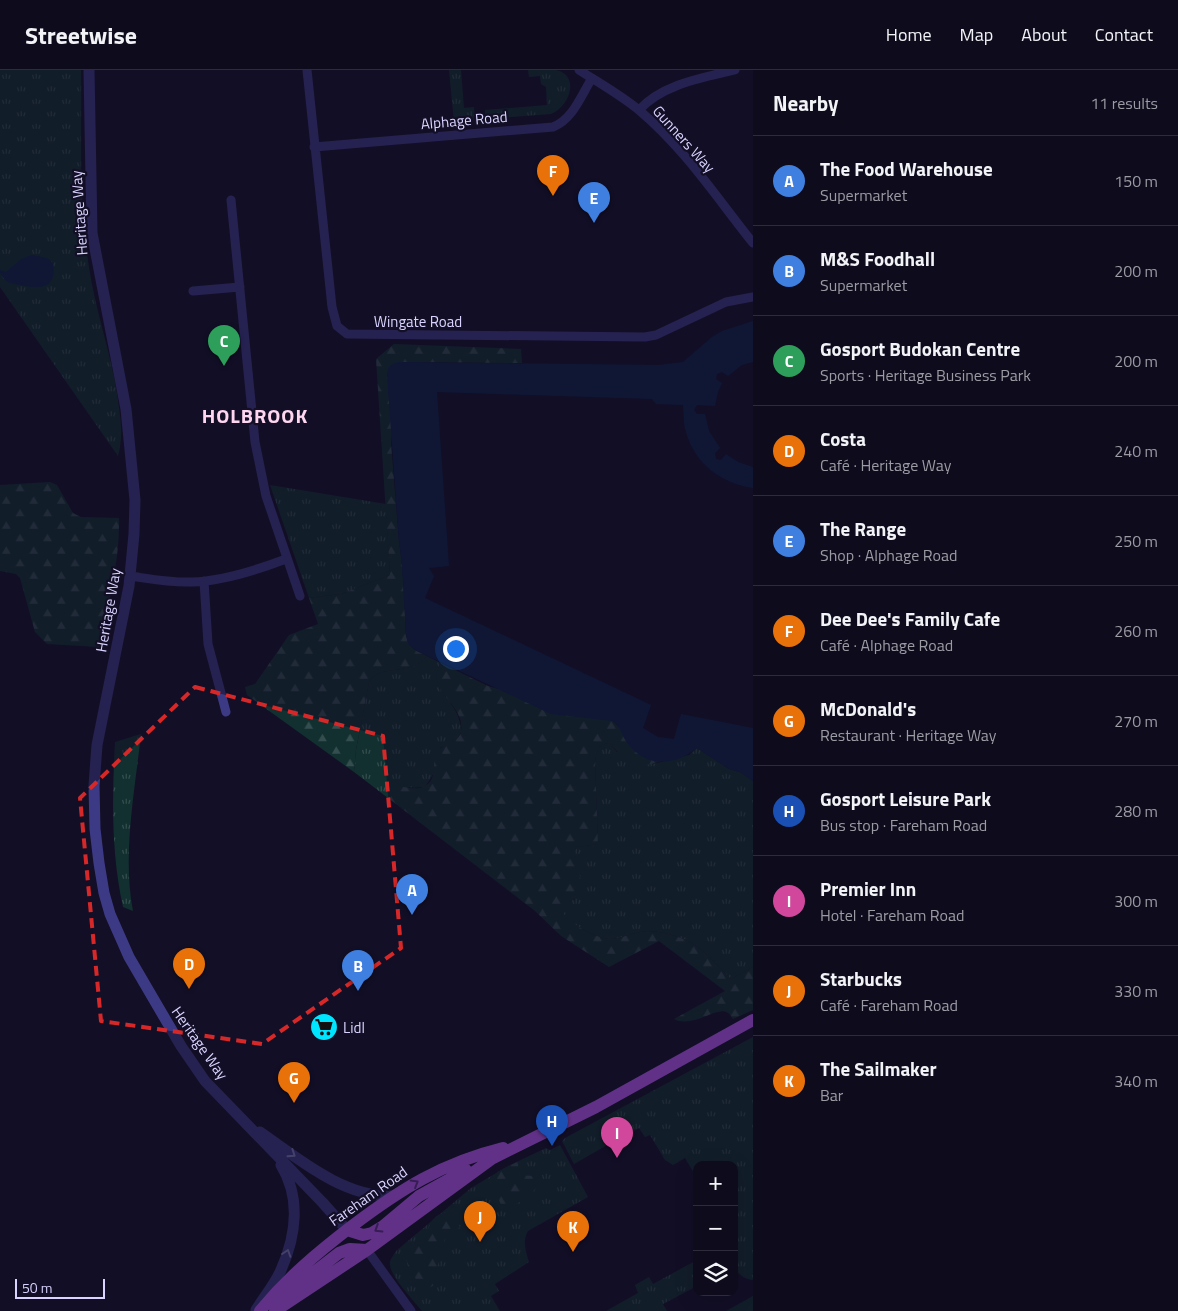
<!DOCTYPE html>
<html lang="en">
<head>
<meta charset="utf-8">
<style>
  :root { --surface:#0e0b1c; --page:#1c1929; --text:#f1f3f6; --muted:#9b9ba3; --line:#2e2b3b; --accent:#b45309 }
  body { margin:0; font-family:"Titillium Web",sans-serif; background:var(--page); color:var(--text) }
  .controls { position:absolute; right:15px; bottom:15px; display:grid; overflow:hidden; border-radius:10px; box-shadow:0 5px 20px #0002 }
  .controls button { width:45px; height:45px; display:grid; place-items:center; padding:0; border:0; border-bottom:1px solid var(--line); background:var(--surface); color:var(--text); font:25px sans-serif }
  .scale { position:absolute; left:15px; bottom:12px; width:90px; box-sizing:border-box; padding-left:5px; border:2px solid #d9d4ff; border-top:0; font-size:14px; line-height:18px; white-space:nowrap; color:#d9d4ff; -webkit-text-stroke:4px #130f26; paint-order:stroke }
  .you { position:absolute; left:455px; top:578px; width:18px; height:18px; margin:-12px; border:4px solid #fff; border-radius:50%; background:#1a73e8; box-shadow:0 0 0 8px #1a73e833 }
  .badge { display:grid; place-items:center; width:32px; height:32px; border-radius:50%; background:var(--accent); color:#fff; font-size:16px; font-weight:700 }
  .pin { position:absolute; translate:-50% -41px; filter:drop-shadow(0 1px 2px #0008) }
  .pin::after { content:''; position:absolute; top:26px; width:18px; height:15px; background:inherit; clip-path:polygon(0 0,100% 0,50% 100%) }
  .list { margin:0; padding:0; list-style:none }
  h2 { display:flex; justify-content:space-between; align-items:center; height:65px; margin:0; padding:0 20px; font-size:21px }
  h2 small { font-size:16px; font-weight:400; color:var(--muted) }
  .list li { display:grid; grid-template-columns:32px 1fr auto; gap:15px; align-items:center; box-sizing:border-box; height:90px; padding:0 20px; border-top:1px solid var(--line) }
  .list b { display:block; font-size:19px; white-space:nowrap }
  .list p { margin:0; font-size:16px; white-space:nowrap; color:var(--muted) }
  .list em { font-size:16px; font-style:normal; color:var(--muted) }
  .icon { flex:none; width:28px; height:28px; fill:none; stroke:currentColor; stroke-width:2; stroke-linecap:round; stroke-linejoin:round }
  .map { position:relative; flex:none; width:753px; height:1241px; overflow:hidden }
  header { display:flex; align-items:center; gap:30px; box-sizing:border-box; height:70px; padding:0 25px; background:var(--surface); border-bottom:1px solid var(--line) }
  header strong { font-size:24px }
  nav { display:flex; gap:28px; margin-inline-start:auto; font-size:18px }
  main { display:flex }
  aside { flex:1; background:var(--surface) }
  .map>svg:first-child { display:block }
  .grass { fill:url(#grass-tufts) }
  .forest { fill:url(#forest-firs) }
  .pitch { fill:#12302f }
  .water { fill:#0c2248 }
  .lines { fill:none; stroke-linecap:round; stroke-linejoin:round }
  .minor { stroke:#3d3a85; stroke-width:9 }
  .tertiary { stroke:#3d3a85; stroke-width:11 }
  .primary { stroke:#c25bff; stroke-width:12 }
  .oneway { stroke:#837fbc }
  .oneway2 { stroke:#623188 }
  .marked { fill:none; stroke:#d62828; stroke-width:4; stroke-dasharray:10 6; stroke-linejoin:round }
  .labels { text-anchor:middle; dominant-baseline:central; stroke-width:4.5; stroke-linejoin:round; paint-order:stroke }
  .street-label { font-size:15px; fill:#d9d4ff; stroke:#130f26 }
  .poi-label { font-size:15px; fill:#d9d4ff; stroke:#130f26; text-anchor:start }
  .district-label { font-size:20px; font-weight:bold; letter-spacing:1px; fill:#ffd6f0; stroke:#130f26 }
</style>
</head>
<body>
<header>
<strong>Streetwise</strong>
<nav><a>Home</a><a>Map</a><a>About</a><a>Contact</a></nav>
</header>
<main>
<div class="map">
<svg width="753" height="1241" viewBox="0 0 753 1241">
  <defs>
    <pattern id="grass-tufts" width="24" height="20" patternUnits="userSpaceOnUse" patternTransform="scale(1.25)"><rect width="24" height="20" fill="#12302f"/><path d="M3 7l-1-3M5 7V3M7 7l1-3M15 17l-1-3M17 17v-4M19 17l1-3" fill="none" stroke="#344d4e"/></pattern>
    <pattern id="forest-firs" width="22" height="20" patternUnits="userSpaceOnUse" patternTransform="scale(1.25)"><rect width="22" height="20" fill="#12302f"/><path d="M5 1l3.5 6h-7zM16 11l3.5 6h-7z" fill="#344d4e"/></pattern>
  </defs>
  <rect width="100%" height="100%" fill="#130f26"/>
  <path class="grass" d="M 0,0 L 81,0 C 82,65 78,132 89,197 C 95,239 110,280 117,323 C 120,346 124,364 118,386 L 0,217 Z
    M 449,0 L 461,0 L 464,38 L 474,37 L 475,50 L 454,52 Z
    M 528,0 C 536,0 547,0 556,0 C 581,6 569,37 551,44 L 485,49 L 485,40 L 547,35 L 546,17 L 541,14 L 540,6 L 529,7 Z
    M 270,415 L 386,434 L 390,505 L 341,524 L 309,528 Z
    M 427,586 L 441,593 C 425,616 456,629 460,653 C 461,656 462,661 460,664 C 457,671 447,675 440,678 C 437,692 435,707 424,717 C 408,719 398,712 388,728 L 354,702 L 356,680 L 369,612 C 380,593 411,607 427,586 Z
    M 141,664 C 135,720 122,785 133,841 L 123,837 C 111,782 112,728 115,672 Z
    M 609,673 L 617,682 L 653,694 L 689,685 L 697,678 L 729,699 L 740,702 L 753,711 L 753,897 L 731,909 C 716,894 701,875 681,868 C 666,863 651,859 636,863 C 627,865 619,869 610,869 C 597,869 563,851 560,838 L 564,834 L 575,829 L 575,780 L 578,777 L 598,774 L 595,691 C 597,680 598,675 609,673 Z
    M 753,967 L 753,1210 C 744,1209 739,1205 734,1197 L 734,1095 L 697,1095 L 697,1108 L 685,1088 L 673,1095 L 665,1090 L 650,1065 L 645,1067 L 639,1058 L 631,1063 L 630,1062 L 574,1094 L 562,1071 L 565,1068 Z
    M 560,1075 L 588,1127 L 528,1161 C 522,1171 526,1182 529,1192 L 495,1214 L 499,1221 L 491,1226 L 500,1241 L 422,1241 C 414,1231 391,1207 390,1195 C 389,1190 394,1185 396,1181 L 471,1118 L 508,1096 L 546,1078 L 550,1080 Z
    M 697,1190 L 697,1216 L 663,1234 L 667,1241 L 606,1241 L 638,1223 L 635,1215 L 649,1207 L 653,1214 Z"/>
  <path class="forest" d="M 394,274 L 521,279 L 522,293 L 399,292 L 391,373 L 399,472 C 404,502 404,535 406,566 C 409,579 417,581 427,586 C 411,607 380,593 369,612 L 356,680 L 354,702 L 247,625 L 245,617 L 255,614 L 289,565 L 318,554 L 309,528 L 341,524 L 390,505 L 376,289 Z
    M 50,412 L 57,415 L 73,443 L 81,447 L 119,448 C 120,492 108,535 99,577 L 47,574 L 35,562 L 20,508 L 16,504 L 0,501 L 0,415 Z
    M 441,593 L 488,616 L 613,651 L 653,690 L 661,691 C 636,701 626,691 609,673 C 598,675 597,681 595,691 L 598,774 L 579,777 L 575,780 C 575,795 587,813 576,827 C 572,832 565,833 561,838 C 563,851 597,869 610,869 C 619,869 627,865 636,863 C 651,859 666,863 681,868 C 701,875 716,894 731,909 L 753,897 L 753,940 L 733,949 C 731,947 730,944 728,943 C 718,935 693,959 674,949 L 725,921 L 659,871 L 609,897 L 561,866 L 535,841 L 388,728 C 401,707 410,724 425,716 C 439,708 430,692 438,681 C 444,673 459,672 461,662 C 466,633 422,620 441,593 Z
    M 519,1091 L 517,1101 L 519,1105 L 533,1106 L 538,1115 C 531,1126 517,1136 505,1137 L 501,1135 L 497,1125 L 497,1102 Z
    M 449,1142 L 460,1157 L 445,1169 L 438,1183 L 438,1195 L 431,1204 L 434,1215 L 431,1217 C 427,1218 426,1218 423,1217 C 416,1213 405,1191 405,1184 L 427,1165 C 429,1152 435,1143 449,1142 Z"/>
  <path class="pitch" d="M 753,1226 L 753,1241 L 726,1241 Z"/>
  <path class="water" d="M 32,185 L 47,188 L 53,193 C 57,220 40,219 20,215 C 16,214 11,214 8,212 C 5,211 2,206 0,203 L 0,200 L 6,202 L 21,189 Z
    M 753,251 L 753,292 L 742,295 L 728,306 L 722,302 L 717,304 L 716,309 L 722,313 L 718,322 L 715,336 L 697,335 L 694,340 L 697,344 L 705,344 L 709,361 L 720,378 L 715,383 L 716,389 L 721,390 L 726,384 L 738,392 L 753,397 L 753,418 C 721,413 695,394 686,362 C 683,353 684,344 683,335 L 656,334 L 652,329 L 437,322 L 449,496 L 429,498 L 434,506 L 425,528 L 651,635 L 643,658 L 658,667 L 674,669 L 681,644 L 753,658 L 753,711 L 740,702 L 729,699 L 697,678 C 675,696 647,698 628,674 C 622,667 621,656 613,651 L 551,644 L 417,581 L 409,575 C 405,565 405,554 405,544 C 403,520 403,495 399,472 L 387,305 C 387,297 392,293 399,292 L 659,295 L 683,292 L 712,267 L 722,261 Z"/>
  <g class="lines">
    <path class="minor" d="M 307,0 L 332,237 L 337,256 L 347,264 L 645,267 L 656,265 L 726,232 L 753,227
      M 579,0 C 599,13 621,25 640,41 C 684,78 717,128 753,173
      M 639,40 C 663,14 702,8 735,0
      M 314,77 L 553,57 C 573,49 581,26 592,8
      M 231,130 L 255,372 L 266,426 L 300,526
      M 193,221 L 240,217
      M 130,506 C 151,509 172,513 192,512 C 224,511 257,500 286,489
      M 204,511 L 208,574 L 226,642
      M 367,1180 L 411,1241"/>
    <path class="tertiary" d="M 89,0 L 92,163 L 126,339 L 135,430 L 134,464 L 129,516 L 97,675 L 94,716 L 95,759 L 99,793 L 104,823 L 110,844 L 129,887 L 181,976 L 205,1011 L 323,1133 L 347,1160
      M 260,1062 C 299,1089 344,1128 394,1126
      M 256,1240 C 264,1227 275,1214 281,1200 C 296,1166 301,1128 281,1095"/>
    <path class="primary" d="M 347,1160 L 363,1165 L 372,1163 L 382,1157 L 419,1126 L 466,1100
      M 273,1234 L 339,1183 L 350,1179 L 367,1180
      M 260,1241 C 288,1207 317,1183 352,1156 C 401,1119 442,1093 503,1078
      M 275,1241 L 367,1180 L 493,1088 L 596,1037 L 753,950"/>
  </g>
  <defs><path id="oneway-chevron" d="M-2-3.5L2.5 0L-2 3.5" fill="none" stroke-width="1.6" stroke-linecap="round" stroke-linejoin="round" transform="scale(1.25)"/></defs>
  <g class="oneway">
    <use href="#oneway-chevron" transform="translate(292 1084) rotate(34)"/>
    <use href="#oneway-chevron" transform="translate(287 1183) rotate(-72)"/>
  </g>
  <g class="oneway2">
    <use href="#oneway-chevron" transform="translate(415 1113) rotate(-31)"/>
    <use href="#oneway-chevron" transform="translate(378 1159) rotate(148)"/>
  </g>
  <path d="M0 0H753V1241H0ZM 195,617 L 383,666 L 401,878 L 262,974 L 101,951 L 80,728 Z" fill="#130f26" fill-opacity=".55" fill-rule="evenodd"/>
  <path class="marked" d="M 195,617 L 383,666 L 401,878 L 262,974 L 101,951 L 80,728 Z"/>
  <defs>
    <g id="supermarket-disc" transform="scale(1.4375)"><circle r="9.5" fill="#00e5ff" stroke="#130f26"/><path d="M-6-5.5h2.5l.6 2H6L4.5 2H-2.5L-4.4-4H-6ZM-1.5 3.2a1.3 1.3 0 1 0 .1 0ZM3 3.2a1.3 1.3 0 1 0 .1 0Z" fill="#111"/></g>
  </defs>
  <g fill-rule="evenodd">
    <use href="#supermarket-disc" x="324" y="957"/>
  </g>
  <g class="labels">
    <g class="street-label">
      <text transform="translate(464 50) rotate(-5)">Alphage Road</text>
      <text transform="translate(684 69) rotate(48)">Gunners Way</text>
      <text transform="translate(79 143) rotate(-94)">Heritage Way</text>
      <text x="418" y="251">Wingate Road</text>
      <text transform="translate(108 540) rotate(-80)">Heritage Way</text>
      <text transform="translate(200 973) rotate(55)">Heritage Way</text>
      <text transform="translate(368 1126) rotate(-35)">Fareham Road</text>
    </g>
    <g class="poi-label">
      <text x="343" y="957">Lidl</text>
    </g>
    <g class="district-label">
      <text x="255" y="345">HOLBROOK</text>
    </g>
  </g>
</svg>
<div class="controls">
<button>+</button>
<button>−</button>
<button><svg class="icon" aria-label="layers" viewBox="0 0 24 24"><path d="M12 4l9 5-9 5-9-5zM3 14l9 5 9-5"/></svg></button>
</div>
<div class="scale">50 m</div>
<div class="you"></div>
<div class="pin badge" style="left:412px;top:845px;background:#3f7fe0">A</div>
<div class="pin badge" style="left:358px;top:921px;background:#3f7fe0">B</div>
<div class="pin badge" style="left:224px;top:296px;background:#2e9e5b">C</div>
<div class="pin badge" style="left:189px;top:919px;background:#e8710a">D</div>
<div class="pin badge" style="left:594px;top:153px;background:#3f7fe0">E</div>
<div class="pin badge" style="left:553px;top:126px;background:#e8710a">F</div>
<div class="pin badge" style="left:294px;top:1033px;background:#e8710a">G</div>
<div class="pin badge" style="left:552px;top:1076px;background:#1a4fb4">H</div>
<div class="pin badge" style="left:617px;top:1088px;background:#d1479c">I</div>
<div class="pin badge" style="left:480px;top:1172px;background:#e8710a">J</div>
<div class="pin badge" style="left:573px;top:1182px;background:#e8710a">K</div>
</div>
<aside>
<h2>Nearby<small>11 results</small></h2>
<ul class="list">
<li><span class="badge" style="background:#3f7fe0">A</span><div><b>The Food Warehouse</b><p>Supermarket</p></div><em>150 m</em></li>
<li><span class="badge" style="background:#3f7fe0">B</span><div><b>M&amp;S Foodhall</b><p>Supermarket</p></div><em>200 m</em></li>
<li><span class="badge" style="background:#2e9e5b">C</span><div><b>Gosport Budokan Centre</b><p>Sports · Heritage Business Park</p></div><em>200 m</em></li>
<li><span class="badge" style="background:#e8710a">D</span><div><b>Costa</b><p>Café · Heritage Way</p></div><em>240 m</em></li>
<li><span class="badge" style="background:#3f7fe0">E</span><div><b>The Range</b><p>Shop · Alphage Road</p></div><em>250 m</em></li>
<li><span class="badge" style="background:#e8710a">F</span><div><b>Dee Dee's Family Cafe</b><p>Café · Alphage Road</p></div><em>260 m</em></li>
<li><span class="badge" style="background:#e8710a">G</span><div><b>McDonald's</b><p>Restaurant · Heritage Way</p></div><em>270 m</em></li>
<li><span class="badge" style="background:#1a4fb4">H</span><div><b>Gosport Leisure Park</b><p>Bus stop · Fareham Road</p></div><em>280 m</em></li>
<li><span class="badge" style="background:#d1479c">I</span><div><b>Premier Inn</b><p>Hotel · Fareham Road</p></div><em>300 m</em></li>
<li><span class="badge" style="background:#e8710a">J</span><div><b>Starbucks</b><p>Café · Fareham Road</p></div><em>330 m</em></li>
<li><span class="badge" style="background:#e8710a">K</span><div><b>The Sailmaker</b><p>Bar</p></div><em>340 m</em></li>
</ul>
</aside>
</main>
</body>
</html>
